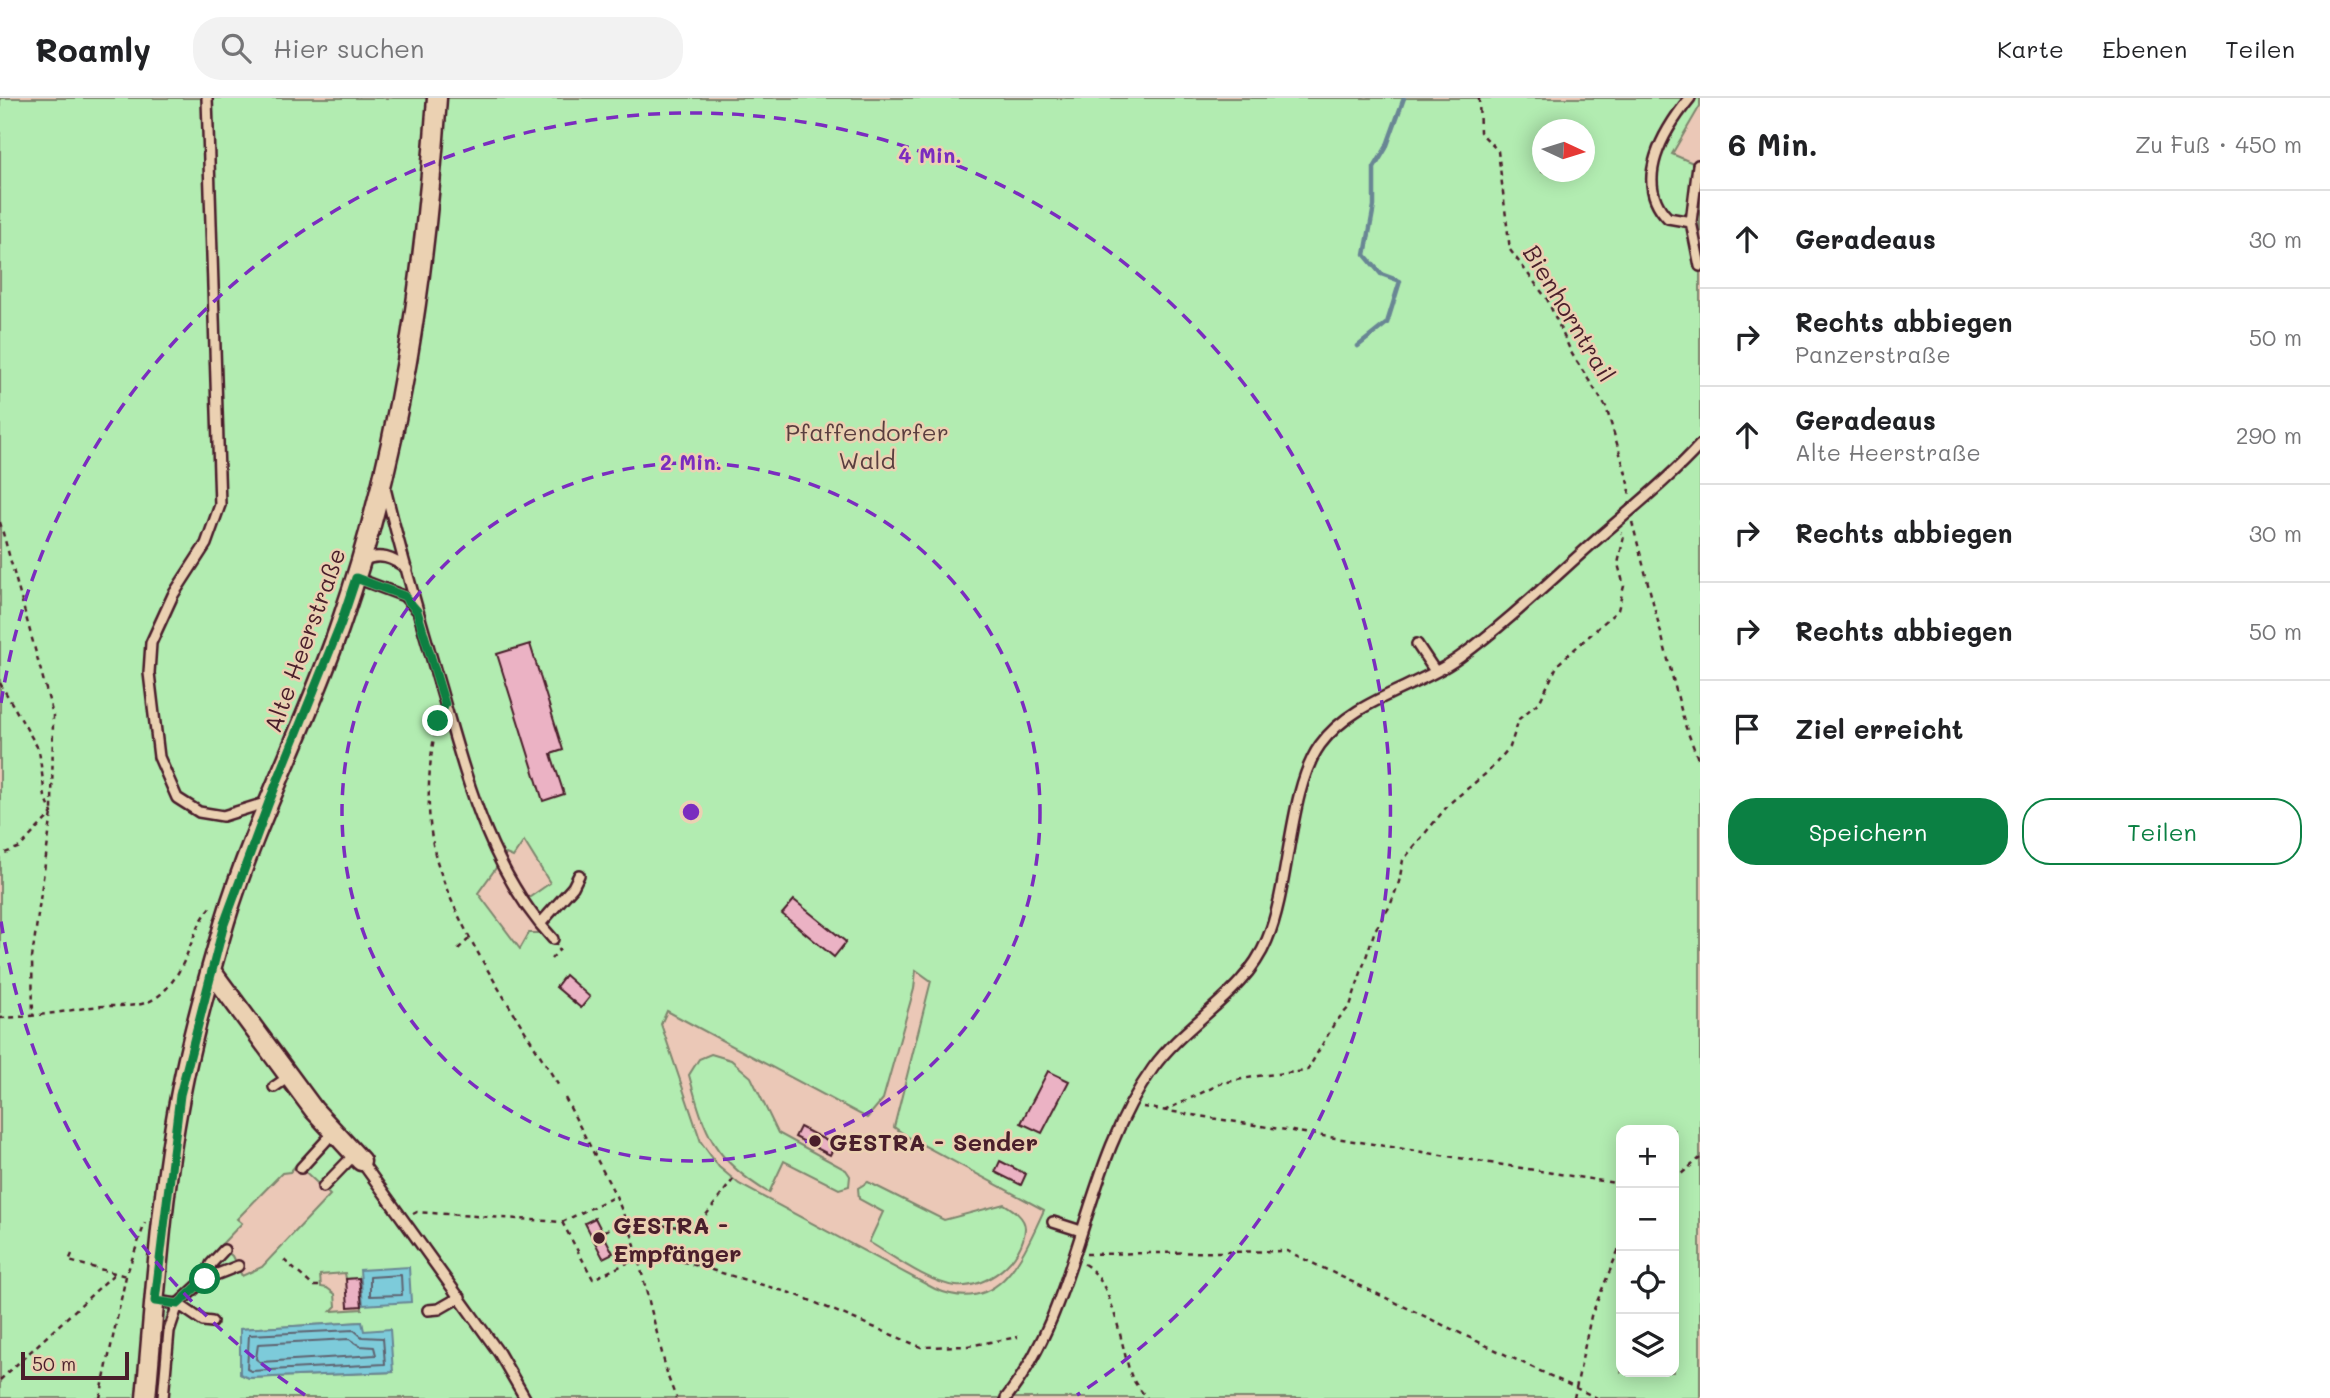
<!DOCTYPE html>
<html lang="de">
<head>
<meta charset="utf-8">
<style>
  :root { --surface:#fff; --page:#f2f2f2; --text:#202124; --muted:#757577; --line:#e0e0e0; --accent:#0b8043 }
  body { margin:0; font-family:Mali,sans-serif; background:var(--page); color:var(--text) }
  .controls { position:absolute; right:21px; bottom:21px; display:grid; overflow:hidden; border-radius:14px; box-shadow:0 4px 18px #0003 }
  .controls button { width:63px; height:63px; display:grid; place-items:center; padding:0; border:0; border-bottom:2px solid var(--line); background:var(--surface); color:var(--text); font:35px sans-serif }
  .compass { position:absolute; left:1532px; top:21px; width:63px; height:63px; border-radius:50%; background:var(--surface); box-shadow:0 4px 18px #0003; rotate:94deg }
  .scale { position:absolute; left:21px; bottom:18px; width:108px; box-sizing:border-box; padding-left:7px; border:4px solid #4a1f2b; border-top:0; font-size:19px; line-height:24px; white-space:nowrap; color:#4a1f2b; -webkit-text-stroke:5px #ebd1b2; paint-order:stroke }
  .stop { position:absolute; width:21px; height:21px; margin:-16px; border:5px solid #0b8043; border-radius:50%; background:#fff }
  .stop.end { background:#0b8043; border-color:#fff; box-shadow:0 2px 7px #0008 }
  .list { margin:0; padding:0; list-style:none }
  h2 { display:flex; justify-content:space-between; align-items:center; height:91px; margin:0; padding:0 28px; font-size:30px }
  h2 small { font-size:23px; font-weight:400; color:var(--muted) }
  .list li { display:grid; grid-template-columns:46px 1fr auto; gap:21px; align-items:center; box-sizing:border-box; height:98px; padding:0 28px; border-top:2px solid var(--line) }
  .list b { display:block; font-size:26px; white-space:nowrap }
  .list p { margin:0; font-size:23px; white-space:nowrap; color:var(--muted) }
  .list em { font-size:23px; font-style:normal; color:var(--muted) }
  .actions { display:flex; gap:14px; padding:21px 28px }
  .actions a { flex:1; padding:16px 0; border:2px solid var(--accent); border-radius:28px; text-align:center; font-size:24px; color:var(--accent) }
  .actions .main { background:var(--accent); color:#fff }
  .icon { flex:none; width:38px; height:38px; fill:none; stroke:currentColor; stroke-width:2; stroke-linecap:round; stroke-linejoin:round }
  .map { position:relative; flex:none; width:1700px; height:1300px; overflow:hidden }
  header { display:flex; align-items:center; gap:42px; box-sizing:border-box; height:98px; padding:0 35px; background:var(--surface); border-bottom:2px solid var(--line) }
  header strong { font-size:33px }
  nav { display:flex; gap:38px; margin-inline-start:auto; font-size:24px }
  .search { width:490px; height:63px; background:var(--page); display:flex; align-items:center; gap:18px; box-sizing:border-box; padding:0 24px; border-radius:28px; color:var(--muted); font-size:26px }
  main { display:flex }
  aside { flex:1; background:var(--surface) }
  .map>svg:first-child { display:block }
  .green { fill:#b2ecb1; stroke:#7e866e; stroke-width:2; fill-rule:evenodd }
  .water { fill:#7dcbda; stroke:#698694; stroke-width:2 }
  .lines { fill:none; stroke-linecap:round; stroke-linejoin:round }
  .shore { stroke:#5e6471; stroke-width:2 }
  .stream { stroke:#698694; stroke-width:4.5 }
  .building { fill:#ebb2c4; stroke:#4a1f2b; stroke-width:2 }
  .service-casing { stroke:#4a1f2b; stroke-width:14 }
  .minor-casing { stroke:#4a1f2b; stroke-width:23 }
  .path { stroke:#4a1f2b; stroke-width:2.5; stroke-dasharray:5 5; stroke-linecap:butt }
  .service { stroke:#ebd1b2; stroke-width:9 }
  .minor { stroke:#ebd1b2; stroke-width:18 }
  .route { stroke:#0b8043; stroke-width:9 }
  .ring { fill:none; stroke:#7b2cbf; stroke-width:3.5; stroke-dasharray:12 9 }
  .poi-dot { fill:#4a1f2b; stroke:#ebd1b2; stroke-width:2.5 }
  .labels { text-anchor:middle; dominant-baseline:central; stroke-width:5; stroke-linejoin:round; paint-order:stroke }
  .street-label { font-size:24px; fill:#4a1f2b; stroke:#ebd1b2 }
  .park-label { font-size:24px; fill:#5a3e3f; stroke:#ebd1b2 }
  .poi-label { font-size:24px; font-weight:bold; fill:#4a1f2b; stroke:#ebd1b2; text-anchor:start }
  .centre { fill:#7b2cbf; stroke:#ebd1b2; stroke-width:3.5 }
  .ring-label { font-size:21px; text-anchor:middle; font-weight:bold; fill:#7b2cbf; stroke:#ebd1b2; stroke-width:5; stroke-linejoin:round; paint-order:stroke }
</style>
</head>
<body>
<header>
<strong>Roamly</strong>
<div class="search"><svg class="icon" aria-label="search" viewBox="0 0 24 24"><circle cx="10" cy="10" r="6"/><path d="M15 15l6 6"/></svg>Hier suchen</div>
<nav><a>Karte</a><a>Ebenen</a><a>Teilen</a></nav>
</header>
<main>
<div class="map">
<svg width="1700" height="1300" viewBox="0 0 1700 1300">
  <rect width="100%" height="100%" fill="#ebc8b7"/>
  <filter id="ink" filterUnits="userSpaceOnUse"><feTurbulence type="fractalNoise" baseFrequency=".0143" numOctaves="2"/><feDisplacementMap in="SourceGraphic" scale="14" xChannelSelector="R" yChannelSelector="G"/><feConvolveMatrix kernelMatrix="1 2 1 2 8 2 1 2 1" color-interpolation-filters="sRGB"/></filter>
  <g filter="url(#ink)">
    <path class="green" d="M 0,0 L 1700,0 L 1700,8 L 1672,56 L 1700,68 L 1700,1300 L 0,1300 ZM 1542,32 L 1584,32 L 1584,74 L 1542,74 ZM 524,743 L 550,785 L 523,804 L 543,830 L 538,835 L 529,835 L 520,851 L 478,795 L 506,756 L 513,759 ZM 916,872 L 931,883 L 894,1029 L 908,1039 L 1044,1112 C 1022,1160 999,1218 935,1191 L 739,1086 L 719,1069 L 701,1044 L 661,926 L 667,913 L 867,1020 L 883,1001 L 914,891 ZM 1621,1032 L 1674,1032 L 1674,1274 L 1621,1274 ZM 297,1066 L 330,1097 L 262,1169 L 242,1178 L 232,1158 L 220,1148 L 242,1125 L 237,1121 L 282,1075 L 290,1074 ZM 345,1175 L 346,1181 L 359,1180 L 362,1211 L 331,1213 L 336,1208 L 335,1196 L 327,1190 L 321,1189 L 320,1177 ZM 362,1224 L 363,1233 L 393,1274 L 249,1280 L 240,1276 L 240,1231 Z
      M 711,956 L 731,962 L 751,979 L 778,1035 L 846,1072 L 850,1078 L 849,1088 L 839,1091 L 784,1063 L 769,1095 C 714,1062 705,1037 689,977 L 699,961 Z
      M 868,1084 L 944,1122 L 1004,1106 C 1012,1111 1025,1119 1025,1130 C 1024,1162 986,1191 956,1188 C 931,1186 891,1157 869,1144 L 883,1114 L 859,1101 L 858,1090 Z"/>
    <path class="water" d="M 409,1169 L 411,1204 L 363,1207 L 360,1172 Z
      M 362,1224 L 364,1233 L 390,1231 L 393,1274 L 249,1280 L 240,1276 L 240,1231 Z"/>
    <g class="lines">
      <path class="shore" d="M 401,1177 L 402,1197 L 370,1198 L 370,1179 Z
        M 354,1232 L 362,1239 L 383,1240 L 385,1266 L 251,1273 L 247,1271 L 249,1237 Z
        M 349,1241 L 360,1248 L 374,1249 L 376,1257 L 260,1264 L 256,1261 L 258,1246 Z"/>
      <path class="stream" d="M 1358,248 L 1387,225 L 1400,183 L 1381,176 L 1365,157 L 1374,108 L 1374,70 L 1386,50 L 1404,0"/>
    </g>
    <path class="building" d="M 530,546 L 563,652 L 551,656 L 564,696 L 543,703 L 497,556 Z
      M 794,802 L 846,844 L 834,859 L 782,816 Z
      M 565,877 L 590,899 L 581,910 L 556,889 Z
      M 1048,973 L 1069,983 L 1042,1035 L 1021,1025 Z
      M 800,1029 L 835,1047 L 830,1057 L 795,1039 Z
      M 1000,1063 L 1026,1076 L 1021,1087 L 995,1074 Z
      M 595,1120 L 613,1155 L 603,1160 L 585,1125 Z
      M 359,1180 L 362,1208 L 348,1209 L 346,1181 Z"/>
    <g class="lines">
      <g class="service-casing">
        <path id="service" d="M 207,0 L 220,407 L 206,446 L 173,497 L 151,545 L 149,575 L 159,659 L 177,700 L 199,714 L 223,718 L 268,704
          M 1690,0 C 1664,32 1632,84 1668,120 L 1691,124 L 1700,168
          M 1691,124 L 1698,67
          M 385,390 C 401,456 420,521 439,585 C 465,674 488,771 553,841
          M 362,463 C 379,454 393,460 407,471
          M 356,480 L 404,498 L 416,511
          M 1417,546 L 1435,573
          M 540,826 L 573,789 L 579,777
          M 274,989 L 290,978
          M 361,1063 L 499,1255 L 525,1300
          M 301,1070 L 333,1035
          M 323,1089 L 355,1056
          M 1053,1124 L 1081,1133
          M 205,1181 L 211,1166 L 224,1152
          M 155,1203 L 178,1206 L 205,1181 L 238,1168
          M 428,1212 L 439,1211 L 460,1199
          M 163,1300 L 169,1233 L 178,1206 L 203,1223 L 212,1224
          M 1006,1300 C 1082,1204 1081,1070 1153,970 C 1186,924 1245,896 1267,842 C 1290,789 1288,692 1320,647 C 1353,601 1416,591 1460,559 C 1508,524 1551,482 1595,443 C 1630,412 1668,382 1700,347"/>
      </g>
      <g class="minor-casing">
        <path id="minor" d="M 212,874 L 314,1012 L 361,1063
          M 146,1300 C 155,1200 161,1098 180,999 C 191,940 208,880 225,823 C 256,720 308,624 342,522 C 400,353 425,178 437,0"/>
      </g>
      <path class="path" d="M 1479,0 L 1480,34 L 1498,53 L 1510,152 L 1547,201 L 1572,256 L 1606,309 L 1630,389 L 1629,399
        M 0,424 L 53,617 L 52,715 L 32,860 L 33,919
        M 1632,424 L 1685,627 L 1700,666
        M 0,585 L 39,652 L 45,699 L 52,715 L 20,749 L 0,757
        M 437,624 C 428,666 425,713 435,756 C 454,830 520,922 560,990
        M 458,851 L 471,839
        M 551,861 L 560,851
        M 0,920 C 30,919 56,915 85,910 C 124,903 149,920 176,878 C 191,855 193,828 213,807
        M 565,1000 L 616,1098 L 633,1140 L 668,1279 L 676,1300
        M 1143,1009 L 1621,1086
        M 1164,1013 L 1222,985 L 1258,978 L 1307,973 L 1334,926 L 1350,908 L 1375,832 L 1390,808 L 1399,784 L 1403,762 L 1450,705 L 1489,673 L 1510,649 L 1519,621 L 1540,603 L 1558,566 L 1618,512 L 1624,488 L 1618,466 L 1624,438 L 1621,435
        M 1674,1082 L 1700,1060
        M 413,1116 L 417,1114 L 562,1124 L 593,1181 L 638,1160 L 657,1156 L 797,1197 L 921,1249 L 968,1248 L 1018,1239
        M 562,1124 L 616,1098
        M 604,1133 L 627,1125 L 696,1130 L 735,1079
        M 72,1156 L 69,1163 L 126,1178
        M 1086,1156 L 1287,1153 L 1597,1300
        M 284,1162 L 313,1188 L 321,1188
        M 1084,1166 C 1114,1183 1120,1246 1131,1277 C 1134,1285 1141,1293 1147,1300
        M 0,1282 L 115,1175
        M 100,1300 L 126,1178 L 145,1125
        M 1574,1300 L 1591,1218 L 1621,1146"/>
      <use href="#service" class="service"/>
      <use href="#minor" class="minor"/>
    </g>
  </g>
  <g class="lines" filter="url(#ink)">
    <path class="route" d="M 205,1181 L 178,1206 L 155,1203 L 180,997 L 224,826 L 269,704 L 341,525 L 356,480 L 404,498 L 417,513 L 445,606 L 438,623"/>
  </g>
  <g class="ring">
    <circle cx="691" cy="714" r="349"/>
    <path d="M305 1297A699 699 0 0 1 1 823M1 605A699 699 0 1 1 1077 1297"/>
  </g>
  <g class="poi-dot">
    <circle cx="815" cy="1043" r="7"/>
    <circle cx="599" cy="1140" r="7"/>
  </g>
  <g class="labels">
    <g class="street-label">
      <text transform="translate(1570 215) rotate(59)">Bienhorntrail</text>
      <text transform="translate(304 542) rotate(-70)">Alte Heerstraße</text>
    </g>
    <g class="park-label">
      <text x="867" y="333">Pfaffendorfer<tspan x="867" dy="28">Wald</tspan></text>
    </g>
    <g class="poi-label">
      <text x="829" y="1043">GESTRA - Sender</text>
      <text x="613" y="1126">GESTRA -<tspan x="613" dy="28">Empfänger</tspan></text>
    </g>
  </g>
  <circle cx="691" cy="714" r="10" class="centre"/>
  <g class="ring-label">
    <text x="930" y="65">4 Min.</text>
    <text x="691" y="372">2 Min.</text>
  </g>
</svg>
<div class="controls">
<button>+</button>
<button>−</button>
<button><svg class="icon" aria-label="locate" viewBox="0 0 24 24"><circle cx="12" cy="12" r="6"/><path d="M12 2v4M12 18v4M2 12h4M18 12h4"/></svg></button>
<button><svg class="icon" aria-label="layers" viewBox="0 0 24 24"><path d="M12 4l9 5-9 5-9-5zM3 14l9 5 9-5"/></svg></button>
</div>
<svg class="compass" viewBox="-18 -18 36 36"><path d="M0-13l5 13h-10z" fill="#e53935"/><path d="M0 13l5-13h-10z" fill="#757577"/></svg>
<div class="scale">50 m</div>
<div class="stop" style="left:205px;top:1181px"></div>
<div class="stop end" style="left:438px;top:623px"></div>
</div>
<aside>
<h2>6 Min.<small>Zu Fuß · 450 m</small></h2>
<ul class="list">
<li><svg class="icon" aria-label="ahead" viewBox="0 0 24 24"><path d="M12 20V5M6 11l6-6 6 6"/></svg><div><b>Geradeaus</b></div><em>30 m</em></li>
<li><svg class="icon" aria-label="right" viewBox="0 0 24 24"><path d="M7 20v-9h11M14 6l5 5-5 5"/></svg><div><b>Rechts abbiegen</b><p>Panzerstraße</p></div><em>50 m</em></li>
<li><svg class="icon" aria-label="ahead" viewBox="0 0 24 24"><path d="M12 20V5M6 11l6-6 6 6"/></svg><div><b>Geradeaus</b><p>Alte Heerstraße</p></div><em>290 m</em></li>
<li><svg class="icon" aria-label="right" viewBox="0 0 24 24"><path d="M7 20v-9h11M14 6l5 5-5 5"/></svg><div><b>Rechts abbiegen</b></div><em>30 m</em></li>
<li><svg class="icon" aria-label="right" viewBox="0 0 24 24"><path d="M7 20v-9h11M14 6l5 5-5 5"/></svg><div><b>Rechts abbiegen</b></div><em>50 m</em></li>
<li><svg class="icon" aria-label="arrive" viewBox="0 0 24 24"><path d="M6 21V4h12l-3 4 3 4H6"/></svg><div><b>Ziel erreicht</b></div></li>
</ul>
<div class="actions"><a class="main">Speichern</a><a>Teilen</a></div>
</aside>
</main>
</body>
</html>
